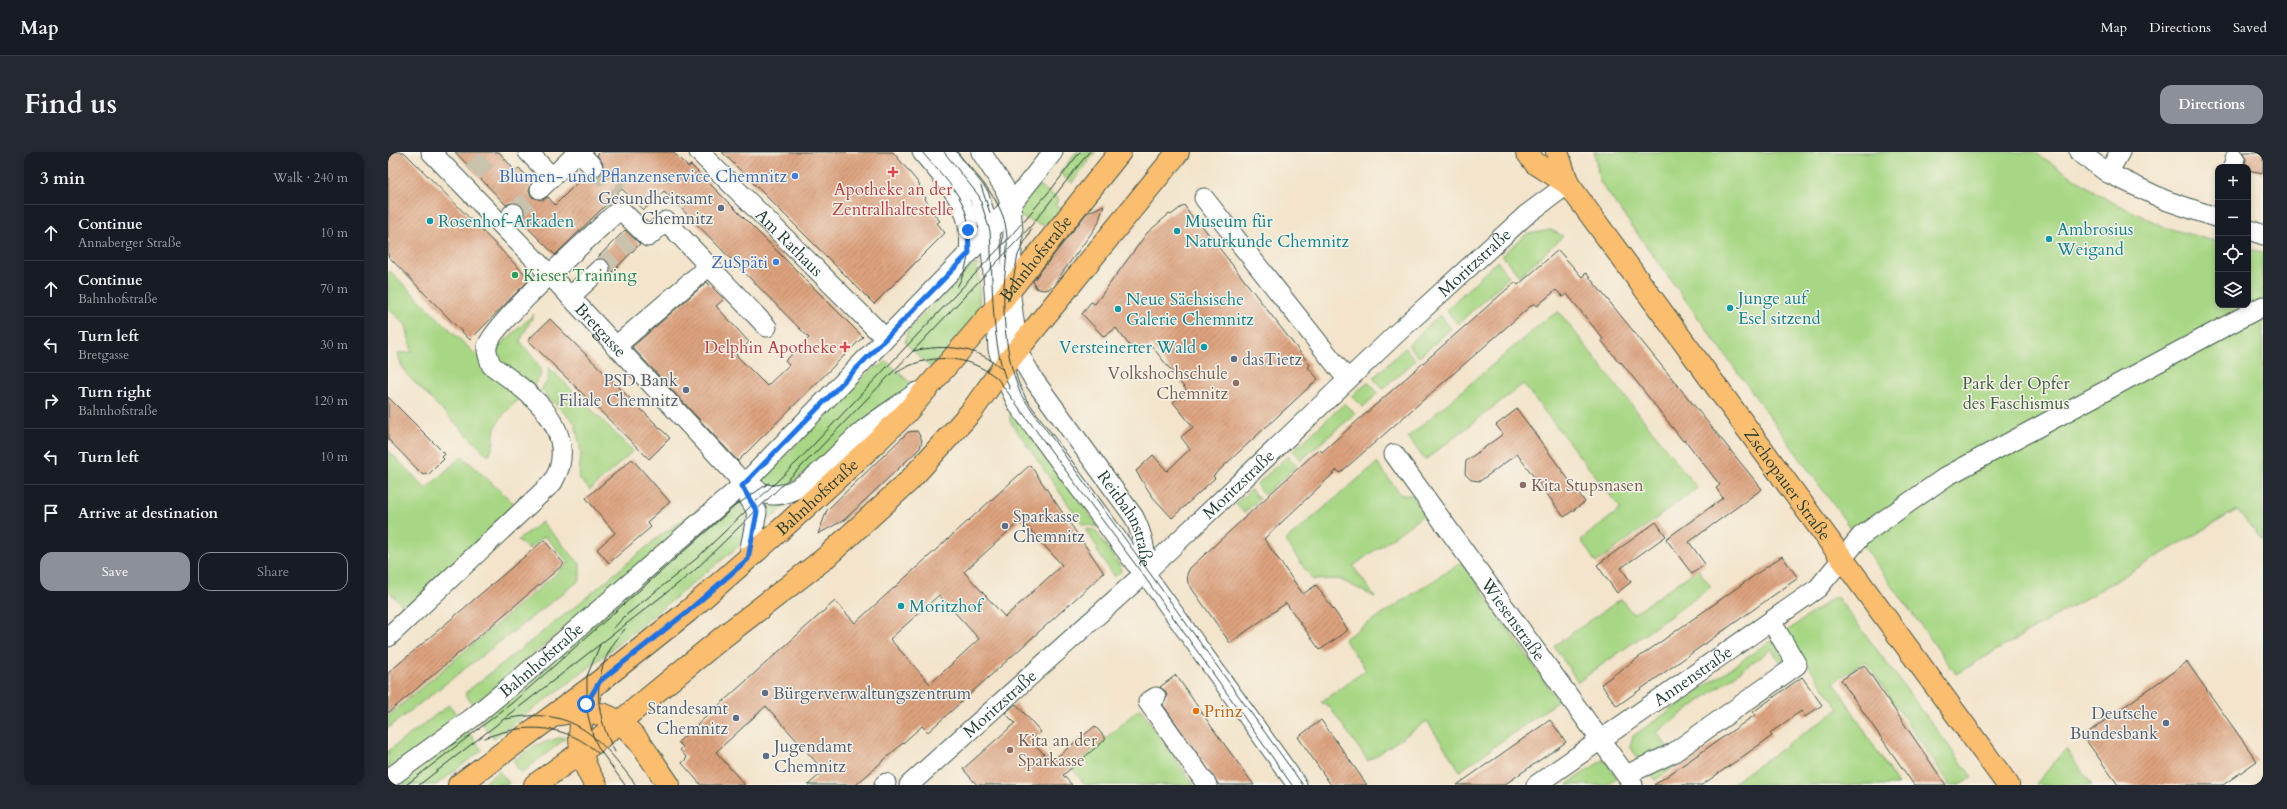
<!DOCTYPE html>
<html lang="en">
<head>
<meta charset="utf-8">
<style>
  :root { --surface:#171b24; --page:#242831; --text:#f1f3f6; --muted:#9ea1a6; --line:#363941; --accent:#8c9099 }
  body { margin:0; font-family:Cardo,serif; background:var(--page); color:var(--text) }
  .controls { position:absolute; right:12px; top:12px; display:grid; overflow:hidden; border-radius:8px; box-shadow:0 2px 6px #0003 }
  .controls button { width:36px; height:36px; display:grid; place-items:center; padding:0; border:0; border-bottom:1px solid var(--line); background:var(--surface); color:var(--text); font:20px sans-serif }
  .stop { position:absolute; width:12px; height:12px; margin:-9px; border:3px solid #1a73e8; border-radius:50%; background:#fff }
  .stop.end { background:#1a73e8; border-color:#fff; box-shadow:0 1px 4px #0008 }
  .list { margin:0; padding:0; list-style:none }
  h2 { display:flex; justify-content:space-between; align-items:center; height:52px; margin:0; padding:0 16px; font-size:17px }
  h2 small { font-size:13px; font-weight:400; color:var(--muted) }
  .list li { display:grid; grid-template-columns:26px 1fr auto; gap:12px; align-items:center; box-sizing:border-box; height:56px; padding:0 16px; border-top:1px solid var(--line) }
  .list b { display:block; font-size:15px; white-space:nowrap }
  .list p { margin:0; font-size:13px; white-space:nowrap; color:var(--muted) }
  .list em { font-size:13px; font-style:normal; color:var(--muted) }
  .actions { display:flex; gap:8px; padding:12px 16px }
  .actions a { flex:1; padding:9px 0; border:1px solid var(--accent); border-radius:12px; text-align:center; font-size:14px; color:var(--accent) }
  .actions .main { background:var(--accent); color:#fff }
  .icon { flex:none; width:22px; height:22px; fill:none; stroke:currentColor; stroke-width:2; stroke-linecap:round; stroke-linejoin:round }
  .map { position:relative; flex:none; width:1875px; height:633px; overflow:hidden; border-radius:12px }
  header { display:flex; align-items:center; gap:24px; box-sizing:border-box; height:56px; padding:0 20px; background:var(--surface); border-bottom:1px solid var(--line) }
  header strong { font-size:19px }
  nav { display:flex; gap:22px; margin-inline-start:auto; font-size:14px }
  .intro { display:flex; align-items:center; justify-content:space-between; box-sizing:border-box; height:96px; padding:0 24px }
  h1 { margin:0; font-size:28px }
  .button { padding:10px 18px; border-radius:12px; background:var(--accent); color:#fff; font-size:14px; font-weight:700 }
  main { display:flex; gap:24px; padding:0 24px }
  aside { flex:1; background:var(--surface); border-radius:12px; box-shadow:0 2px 6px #0003 }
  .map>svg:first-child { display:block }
  .green { fill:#a7d784; stroke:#638a5c }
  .building { fill:url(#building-hatch); fill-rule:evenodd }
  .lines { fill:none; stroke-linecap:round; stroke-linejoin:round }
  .minor-tunnel { stroke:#c9c3ad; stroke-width:19; stroke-dasharray:19 10; stroke-linecap:butt }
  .minor-casing { stroke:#3f564b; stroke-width:21 }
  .major-casing { stroke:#3f564b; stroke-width:24 }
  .minor { stroke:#fff; stroke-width:19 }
  .major { stroke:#fbbd6e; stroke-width:22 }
  .tram { stroke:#1f3d34; stroke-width:1 }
  .route { stroke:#1a73e8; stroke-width:5 }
  .health-dot { fill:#e0444e; stroke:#f7f3e8; stroke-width:1.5 }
  .shop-dot { fill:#3f7fe0; stroke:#f7f3e8; stroke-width:1.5 }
  .service-dot { fill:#5c6f8a; stroke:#f7f3e8; stroke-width:1.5 }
  .culture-dot { fill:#0f9aa8; stroke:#f7f3e8; stroke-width:1.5 }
  .leisure-dot { fill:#2e9e5b; stroke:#f7f3e8; stroke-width:1.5 }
  .education-dot { fill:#8d6e63; stroke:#f7f3e8; stroke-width:1.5 }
  .food-dot { fill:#e8710a; stroke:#f7f3e8; stroke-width:1.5 }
  .labels { text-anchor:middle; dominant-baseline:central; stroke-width:3; stroke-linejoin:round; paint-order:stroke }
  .shop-label { font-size:17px; fill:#366cbe; stroke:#f7f3e8; text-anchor:end }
  .health-label { font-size:17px; fill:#be3a42; stroke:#f7f3e8 }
  .service-label { font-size:17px; fill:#4e5e75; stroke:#f7f3e8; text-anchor:end }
  .culture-label { font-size:17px; fill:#0d838f; stroke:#f7f3e8; text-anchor:start }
  .street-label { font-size:17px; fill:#1f3d34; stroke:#f7f3e8 }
  .leisure-label { font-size:17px; fill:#27864d; stroke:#f7f3e8; text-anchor:start }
  .education-label { font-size:17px; fill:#785e54; stroke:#f7f3e8; text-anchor:start }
  .park-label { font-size:17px; fill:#3a5c44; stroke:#f7f3e8 }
  .food-label { font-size:17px; fill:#c56008; stroke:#f7f3e8; text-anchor:start }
</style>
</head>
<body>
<header>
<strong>Map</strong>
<nav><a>Map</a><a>Directions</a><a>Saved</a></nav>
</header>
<div class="intro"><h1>Find us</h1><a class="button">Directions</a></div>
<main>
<aside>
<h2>3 min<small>Walk · 240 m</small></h2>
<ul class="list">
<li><svg class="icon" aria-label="ahead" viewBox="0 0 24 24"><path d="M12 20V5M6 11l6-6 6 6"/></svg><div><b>Continue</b><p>Annaberger Straße</p></div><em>10 m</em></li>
<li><svg class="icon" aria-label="ahead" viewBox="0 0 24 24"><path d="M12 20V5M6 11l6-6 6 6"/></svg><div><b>Continue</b><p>Bahnhofstraße</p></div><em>70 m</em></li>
<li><svg class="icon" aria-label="left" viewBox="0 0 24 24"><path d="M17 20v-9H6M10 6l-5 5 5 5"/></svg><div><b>Turn left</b><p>Bretgasse</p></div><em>30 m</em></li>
<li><svg class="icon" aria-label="right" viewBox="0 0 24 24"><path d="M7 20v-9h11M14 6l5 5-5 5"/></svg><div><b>Turn right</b><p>Bahnhofstraße</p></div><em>120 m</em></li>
<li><svg class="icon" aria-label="left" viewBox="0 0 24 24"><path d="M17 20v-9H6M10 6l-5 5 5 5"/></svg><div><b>Turn left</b></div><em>10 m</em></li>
<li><svg class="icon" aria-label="arrive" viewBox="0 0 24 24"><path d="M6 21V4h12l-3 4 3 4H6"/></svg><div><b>Arrive at destination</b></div></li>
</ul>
<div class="actions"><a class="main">Save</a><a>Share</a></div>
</aside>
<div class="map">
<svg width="1875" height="633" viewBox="0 0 1875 633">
  <defs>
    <pattern id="building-hatch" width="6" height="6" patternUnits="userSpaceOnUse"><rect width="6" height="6" fill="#dda27e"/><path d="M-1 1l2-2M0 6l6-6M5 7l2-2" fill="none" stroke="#b38568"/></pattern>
  </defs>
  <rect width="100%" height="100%" fill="#f7f3e8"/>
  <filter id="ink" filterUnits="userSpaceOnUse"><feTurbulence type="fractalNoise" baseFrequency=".025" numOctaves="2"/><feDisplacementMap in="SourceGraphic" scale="8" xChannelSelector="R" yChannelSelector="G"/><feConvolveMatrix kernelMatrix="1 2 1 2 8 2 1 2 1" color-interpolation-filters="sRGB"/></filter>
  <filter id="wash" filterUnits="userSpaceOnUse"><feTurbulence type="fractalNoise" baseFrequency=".012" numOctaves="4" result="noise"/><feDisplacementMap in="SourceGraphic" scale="16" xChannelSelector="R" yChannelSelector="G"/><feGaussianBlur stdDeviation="0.9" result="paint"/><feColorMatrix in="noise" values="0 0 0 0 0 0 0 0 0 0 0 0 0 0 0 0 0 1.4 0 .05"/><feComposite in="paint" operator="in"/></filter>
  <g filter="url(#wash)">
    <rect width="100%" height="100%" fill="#f3e4cb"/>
    <path class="green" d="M 688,0 L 707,0 L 684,31 L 672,21 Z
      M 1206,0 L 1646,0 L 1720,48 L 1779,76 L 1830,90 L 1830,153 L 1860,153 L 1860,97 L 1875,100 L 1875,389 L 1849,358 L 1568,522 L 1212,30 Z
      M 650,33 L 671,47 L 667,53 L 674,58 L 664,69 L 655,73 L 632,65 L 631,58 Z
      M 1163,78 L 1175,84 L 1131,124 L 1114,103 L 1139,82 Z
      M 1109,109 L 1121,125 L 1070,172 L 1058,158 Z
      M 585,112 L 589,112 C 591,128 594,148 588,164 C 585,173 551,206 543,216 L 519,193 L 517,190 L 519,179 Z
      M 2,119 L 88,203 L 136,243 C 125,253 112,263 107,277 C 104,290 108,291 100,304 L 20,224 L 13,212 L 10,201 L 24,200 L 18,173 L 0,156 L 0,121 Z
      M 1171,160 L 1309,336 L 1208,411 L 1193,388 L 1233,357 L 1135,232 L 1037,308 L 1020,285 L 1157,168 Z
      M 146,162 L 132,189 L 153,216 L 152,225 L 144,235 L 109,208 L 110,195 Z
      M 1052,163 L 1063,177 L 1031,205 L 1020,193 Z
      M 1017,196 L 1028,208 L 995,237 L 985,226 Z
      M 498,209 L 526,234 L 399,335 L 368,333 L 485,216 L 493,214 Z
      M 161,215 L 245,299 L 202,338 L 191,326 L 193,300 L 187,271 L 153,238 L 160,228 Z
      M 980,230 L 990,241 L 975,255 L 964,244 Z
      M 957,251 L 967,262 L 913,308 L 905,299 Z
      M 629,257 L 710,375 L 694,372 L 622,269 L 622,262 Z
      M 0,298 L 38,337 L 74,304 L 132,357 L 17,456 L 0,438 Z
      M 900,304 L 909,314 L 876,343 L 868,333 Z
      M 989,311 L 1013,343 L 1024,343 L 1037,362 L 965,414 L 987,445 L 951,427 L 925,428 L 897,389 Z
      M 863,338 L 871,347 L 856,361 L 848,351 Z
      M 350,346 C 360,365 362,374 352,393 L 198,518 L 106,586 L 92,569 Z
      M 320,350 L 324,351 L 85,553 L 77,541 L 194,449 L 273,383 Z
      M 396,350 L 401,351 L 380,369 L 376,368 L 374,361 C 382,353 386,351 396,350 Z
      M 154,370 L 192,412 L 192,428 L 0,576 L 0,564 L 181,411 L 157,384 L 140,397 L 130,388 Z
      M 697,377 L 707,378 L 732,414 L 733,419 L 727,425 L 708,398 L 710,396 Z
      M 1074,410 L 1170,549 L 1072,619 L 1039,569 L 980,609 L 941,554 L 933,550 L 978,518 L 956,487 Z
      M 1310,417 L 1323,435 L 1190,530 L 1166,494 L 1233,447 L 1245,462 Z
      M 1445,446 L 1450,446 L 1584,625 L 1572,633 L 1559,633 L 1561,631 L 1477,509 L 1446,530 L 1510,633 L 1342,633 L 1451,557 L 1420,513 L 1414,510 L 1396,481 Z
      M 1385,487 L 1398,508 L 1395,513 L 1383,497 L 1269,580 L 1280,596 L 1250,607 L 1242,594 L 1245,584 Z
      M 61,553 L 71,565 L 0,620 L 0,599 Z
      M 752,556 L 806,633 L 697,633 L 684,616 Z
      M 79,578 L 94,598 L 48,633 L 9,633 Z
      M 175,585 L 177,587 L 133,621 L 125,609 L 148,593 Z
      M 1678,597 L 1704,633 L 1647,633 Z
      M 1286,604 L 1292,612 L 1267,628 L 1258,616 Z
      M 1216,607 L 1229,626 L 1218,633 L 1178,633 Z
      M 111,619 L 121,631 L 117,633 L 93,633 Z"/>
    <g id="blocks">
      <path class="building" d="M 0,0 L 16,0 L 142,127 L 82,188 L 0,104 Z
        M 67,0 L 111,0 L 127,19 L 131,16 L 144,30 L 141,39 L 144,45 L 154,48 L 160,45 L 167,53 L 197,23 L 207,26 L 213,23 L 216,13 L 209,3 L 212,0 L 285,0 L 300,15 L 303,13 L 475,185 L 350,309 L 244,195 L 319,130 L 336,147 L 328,154 L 361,190 L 348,203 L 379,234 L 401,213 L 397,209 L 421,186 L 276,39 L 256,58 L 234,37 L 167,103 L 133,69 L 137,61 L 132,52 L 126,50 L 118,53 Z
        M 334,0 L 505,0 L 532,33 L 530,35 L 538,46 L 537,47 L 545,58 L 543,59 L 552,69 L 549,71 L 557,81 L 486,152 Z
        M 1856,0 L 1875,0 L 1875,21 L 1860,18 L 1860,15 L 1856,15 L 1858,8 Z
        M 716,53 L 710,72 L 666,132 L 661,137 L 655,138 L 648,136 L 645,129 L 699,61 Z
        M 796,53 L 806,67 L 808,66 L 922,213 L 920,215 L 930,227 L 825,324 L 827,326 L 784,366 L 764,344 L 748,319 L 765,303 L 779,319 L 802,297 L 793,285 L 805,275 L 785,250 L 799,239 L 763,193 L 759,197 L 757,194 L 747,201 L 728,176 L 716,185 L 694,162 L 703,150 L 707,152 L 759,81 L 781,62 L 783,63 Z
        M 237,78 L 252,92 L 221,123 L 223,115 L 220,109 L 215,106 L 207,108 Z
        M 1170,98 L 1194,125 L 1198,121 L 1374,337 L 1301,390 L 1317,412 L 1304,422 L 1278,387 L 1335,346 L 1328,336 L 1332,333 L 1297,288 L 1295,289 L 1233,210 L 1232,211 L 1213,188 L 1215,187 L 1179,142 L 1175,145 L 1168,138 L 1149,154 L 1146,151 L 952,321 L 949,318 L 876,387 L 915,442 L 928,433 L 960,478 L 932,498 L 898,451 L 842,491 L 800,431 L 799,422 L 802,416 L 931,297 L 934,300 L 1127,130 L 1130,133 Z
        M 162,167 L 282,286 L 261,307 L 140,188 Z
        M 0,245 L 57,302 L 54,305 L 56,307 L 40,323 L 38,321 L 35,323 L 0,287 Z
        M 1129,257 L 1197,350 L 1176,365 L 1129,302 L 1092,329 L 1083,328 L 1077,322 L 1078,309 L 1115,282 L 1108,273 Z
        M 529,279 L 534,288 L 532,296 L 456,368 L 430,382 L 439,358 L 520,280 Z
        M 244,307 L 282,350 L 259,370 L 263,375 L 221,411 L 209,397 L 227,381 L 198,346 Z
        M 642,313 L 716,421 L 540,580 L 534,574 L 468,633 L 420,633 L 436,619 L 378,554 L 328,600 L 357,633 L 313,633 L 294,611 L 299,606 L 292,598 L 295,595 L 290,590 L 447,449 L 467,471 ZM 633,368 L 674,413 L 617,465 L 576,420 ZM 551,443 L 591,487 L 542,532 L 502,487 Z
        M 1268,370 L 1278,384 L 1233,416 L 1243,430 L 1229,441 L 1209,413 Z
        M 156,388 L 176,412 L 0,561 L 0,521 Z
        M 1394,404 L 1410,426 L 1229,554 L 1213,532 Z
        M 1799,510 L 1869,609 L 1835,633 L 1730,633 L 1695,584 Z
        M 1476,513 L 1558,633 L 1526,633 L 1494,587 L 1453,528 Z
        M 788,523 L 823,574 L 866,633 L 831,633 L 775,553 L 779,544 L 777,539 L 772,535 Z
        M 1414,525 L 1434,553 L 1417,565 L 1413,559 L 1382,581 L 1384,584 L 1314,633 L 1266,633 L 1367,563 L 1365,560 Z
        M 628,552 L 653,580 L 643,588 L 663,610 L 707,574 L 718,587 L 675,623 L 684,633 L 589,633 L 575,617 L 627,571 L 617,561 Z
        M 933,568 L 951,593 L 979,633 L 943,633 L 910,585 Z
        M 1162,568 L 1178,590 L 1116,633 L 1069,633 Z"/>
    </g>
  </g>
  <g filter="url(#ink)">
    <use href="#blocks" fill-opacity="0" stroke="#3f564b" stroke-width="1"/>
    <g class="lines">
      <path class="minor-tunnel" d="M 205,15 L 231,40
        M 85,21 L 106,0
        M 126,61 L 152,37
        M 212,117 L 242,88"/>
      <g class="minor-casing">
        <g id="minor">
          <path id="s1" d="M 43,0 L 162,123 L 348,323 L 369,360 L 360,407"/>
          <path d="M 140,0 L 164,25"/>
          <path d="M 191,0 L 205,15"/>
          <path id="s2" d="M 311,0 L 492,181"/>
          <path d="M 534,0 C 561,33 586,54 581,101"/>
          <path d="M 556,0 L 591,44 L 602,79 L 610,197 L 621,234 L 630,253 L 747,411 L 757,421 L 909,633"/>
          <path id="s3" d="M 593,0 L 616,35 L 623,54 L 625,80 L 622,137 L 630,200 L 646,228 L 746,365 C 755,384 759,400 757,421"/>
          <path d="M 1691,0 L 1720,21 L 1777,48 L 1830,66"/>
          <path d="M 1845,15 L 1847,6"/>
          <path d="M 1720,21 L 1732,0"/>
          <path d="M 152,37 L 190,0"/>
          <path d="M 816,46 L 959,227"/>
          <path d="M 124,62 L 126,61"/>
          <path d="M 1860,77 L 1875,83"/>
          <path d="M 182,145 L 212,117"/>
          <path d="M 227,195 L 321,114"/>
          <path id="s4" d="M 1006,302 L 1245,633"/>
          <path d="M 352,326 C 362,332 372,343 384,343 C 417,345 451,298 474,279 C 492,265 511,253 529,240"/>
          <path d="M 0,485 L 165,330 C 167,325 171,319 172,313 C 182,267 135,236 103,213 C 102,208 98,200 99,195 C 102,174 211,77 232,57 L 260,85 L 278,69 L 379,175"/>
          <path d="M 768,545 L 760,550 L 819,633"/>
          <path d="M 1238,623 L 1285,601 L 1409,513 L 1383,469"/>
          <path id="s5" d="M 0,627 L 84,566 L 136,523 L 358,330 L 602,79 L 665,0"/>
          <path d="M 496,633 L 498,631"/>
          <path id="s6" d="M 521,633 L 760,418 L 1008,182 L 1138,63 L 1180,32"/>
          <path id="s7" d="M 1148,633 L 1430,436 L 1473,384 L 1559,324 L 1875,154"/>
        </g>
      </g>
      <g class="major-casing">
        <g id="major">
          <path d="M 1139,0 L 1147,11 L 1180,32"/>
          <path id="s8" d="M 1169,0 L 1180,32 L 1620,633"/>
          <path d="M 202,545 C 187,575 189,605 208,633"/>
          <path d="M 167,563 C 234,548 247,585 281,633"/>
          <path id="s9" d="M 71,633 L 212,529 L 299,460 L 398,373 L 481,297 L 518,261 L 607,157 L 732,0"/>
          <path d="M 147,633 L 207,590 L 335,485 L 436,407 L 521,329 L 583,260 L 614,217 L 790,0"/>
        </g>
      </g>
      <use href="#minor" class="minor"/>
      <use href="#major" class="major"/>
      <path class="tram" d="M 534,0 C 547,16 565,32 574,51 C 586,76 583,112 569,135
        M 556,0 L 591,44 L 602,79 C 605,125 602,197 622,237
        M 569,0 C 585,20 606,39 615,64 C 623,87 617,112 616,136 C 615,173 619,209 633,243 L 915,633
        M 593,34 L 602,61
        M 621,149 L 630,103 L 643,77
        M 525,199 C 556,192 590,194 614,217
        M 508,221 C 540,200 579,202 609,226 L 753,420 L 904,633
        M 224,478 L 237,464 L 308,407 L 410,309 L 620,87 L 665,35 L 692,0
        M 212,493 L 199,524 L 199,559 L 205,584 L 211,597 L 237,633
        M 118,567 C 184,553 211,584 248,633
        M 97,586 C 136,570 180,572 211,602
        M 227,600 C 204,558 203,514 237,477
        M 18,633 L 124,551 L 347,354 L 381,331
        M 31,633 L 305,420 L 422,306 L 525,199 L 643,74 L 701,0"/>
    </g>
  </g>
  <g class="lines" filter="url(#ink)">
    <path class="route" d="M 198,552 L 212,529 L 299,460 L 360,407 L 369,360 L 354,334 L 581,101 L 580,78"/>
  </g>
  <g class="health-dot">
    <path d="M503 14h4v4h4v4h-4v4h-4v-4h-4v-4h4z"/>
    <path d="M455 189h4v4h4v4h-4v4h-4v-4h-4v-4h4z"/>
  </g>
  <g class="shop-dot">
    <circle cx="407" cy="24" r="4"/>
    <circle cx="388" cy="110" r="4"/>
  </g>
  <g class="service-dot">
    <circle cx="333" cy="56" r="4"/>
    <circle cx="846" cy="207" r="4"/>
    <circle cx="298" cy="238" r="4"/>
    <circle cx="617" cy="374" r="4"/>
    <circle cx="377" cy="541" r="4"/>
    <circle cx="348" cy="566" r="4"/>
    <circle cx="1778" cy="571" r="4"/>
    <circle cx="378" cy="604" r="4"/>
  </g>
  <g class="culture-dot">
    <circle cx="42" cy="69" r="4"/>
    <circle cx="789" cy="79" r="4"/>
    <circle cx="1661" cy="87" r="4"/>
    <circle cx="1342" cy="156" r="4"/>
    <circle cx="730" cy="157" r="4"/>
    <circle cx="816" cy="195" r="4"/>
    <circle cx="513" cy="454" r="4"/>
  </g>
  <circle class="leisure-dot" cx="127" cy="123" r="4"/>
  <g class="education-dot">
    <circle cx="848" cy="231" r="4"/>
    <circle cx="1135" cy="333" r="4"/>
    <circle cx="622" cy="598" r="4"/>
  </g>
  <circle class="food-dot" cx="808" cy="559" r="4"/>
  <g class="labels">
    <g class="shop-label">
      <text x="399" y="24">Blumen- und Pflanzenservice Chemnitz</text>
      <text x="380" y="110">ZuSpäti</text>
    </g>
    <g class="health-label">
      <text x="505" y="37">Apotheke an der<tspan x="505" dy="20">Zentralhaltestelle</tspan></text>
      <text x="449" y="195" text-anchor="end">Delphin Apotheke</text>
    </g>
    <g class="service-label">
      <text x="325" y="46">Gesundheitsamt<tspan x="325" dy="20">Chemnitz</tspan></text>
      <text x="854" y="207" text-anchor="start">dasTietz</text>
      <text x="290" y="228">PSD Bank<tspan x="290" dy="20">Filiale Chemnitz</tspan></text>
      <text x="625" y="364" text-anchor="start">Sparkasse<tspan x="625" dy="20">Chemnitz</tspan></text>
      <text x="385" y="541" text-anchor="start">Bürgerverwaltungszentrum</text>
      <text x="340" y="556">Standesamt<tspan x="340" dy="20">Chemnitz</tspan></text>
      <text x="1770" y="561">Deutsche<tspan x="1770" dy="20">Bundesbank</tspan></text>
      <text x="386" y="594" text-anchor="start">Jugendamt<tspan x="386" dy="20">Chemnitz</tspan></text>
    </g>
    <g class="culture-label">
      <text x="50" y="69">Rosenhof-Arkaden</text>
      <text x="797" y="69">Museum für<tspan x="797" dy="20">Naturkunde Chemnitz</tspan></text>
      <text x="1669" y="77">Ambrosius<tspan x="1669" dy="20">Weigand</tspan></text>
      <text x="1350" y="146">Junge auf<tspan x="1350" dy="20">Esel sitzend</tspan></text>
      <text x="738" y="147">Neue Sächsische<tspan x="738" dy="20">Galerie Chemnitz</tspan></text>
      <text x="808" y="195" text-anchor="end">Versteinerter Wald</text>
      <text x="521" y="454">Moritzhof</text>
    </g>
    <g class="street-label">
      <text stroke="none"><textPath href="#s2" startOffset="128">Am Rathaus</textPath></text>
      <text stroke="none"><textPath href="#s9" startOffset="784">Bahnhofstraße</textPath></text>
      <text stroke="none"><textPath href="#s6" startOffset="770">Moritzstraße</textPath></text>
      <text stroke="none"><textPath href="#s1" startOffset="246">Bretgasse</textPath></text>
      <text stroke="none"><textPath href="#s6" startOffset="446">Moritzstraße</textPath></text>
      <text stroke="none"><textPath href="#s8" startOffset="406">Zschopauer Straße</textPath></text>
      <text stroke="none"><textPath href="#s9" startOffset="460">Bahnhofstraße</textPath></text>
      <text stroke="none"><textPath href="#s3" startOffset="409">Reitbahnstraße</textPath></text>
      <text stroke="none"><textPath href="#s4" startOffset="204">Wiesenstraße</textPath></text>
      <text stroke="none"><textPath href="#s5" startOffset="194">Bahnhofstraße</textPath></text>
      <text stroke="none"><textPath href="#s7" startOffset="191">Annenstraße</textPath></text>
      <text stroke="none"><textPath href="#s6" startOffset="122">Moritzstraße</textPath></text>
    </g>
    <g class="leisure-label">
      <text x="135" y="123">Kieser Training</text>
    </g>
    <g class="education-label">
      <text x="840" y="221" text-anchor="end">Volkshochschule<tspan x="840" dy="20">Chemnitz</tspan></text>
      <text x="1143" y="333">Kita Stupsnasen</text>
      <text x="630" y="588">Kita an der<tspan x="630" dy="20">Sparkasse</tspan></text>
    </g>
    <g class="park-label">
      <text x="1628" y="231">Park der Opfer<tspan x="1628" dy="20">des Faschismus</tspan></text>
    </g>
    <g class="food-label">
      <text x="816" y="559">Prinz</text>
    </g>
  </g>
</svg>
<div class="controls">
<button>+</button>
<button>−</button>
<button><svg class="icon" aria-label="locate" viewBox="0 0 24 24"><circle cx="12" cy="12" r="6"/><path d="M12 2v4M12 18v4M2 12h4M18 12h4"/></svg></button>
<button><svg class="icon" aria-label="layers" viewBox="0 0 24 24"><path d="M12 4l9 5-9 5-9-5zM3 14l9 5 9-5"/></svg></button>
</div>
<div class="stop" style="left:198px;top:552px"></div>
<div class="stop end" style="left:580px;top:78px"></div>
</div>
</main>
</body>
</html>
